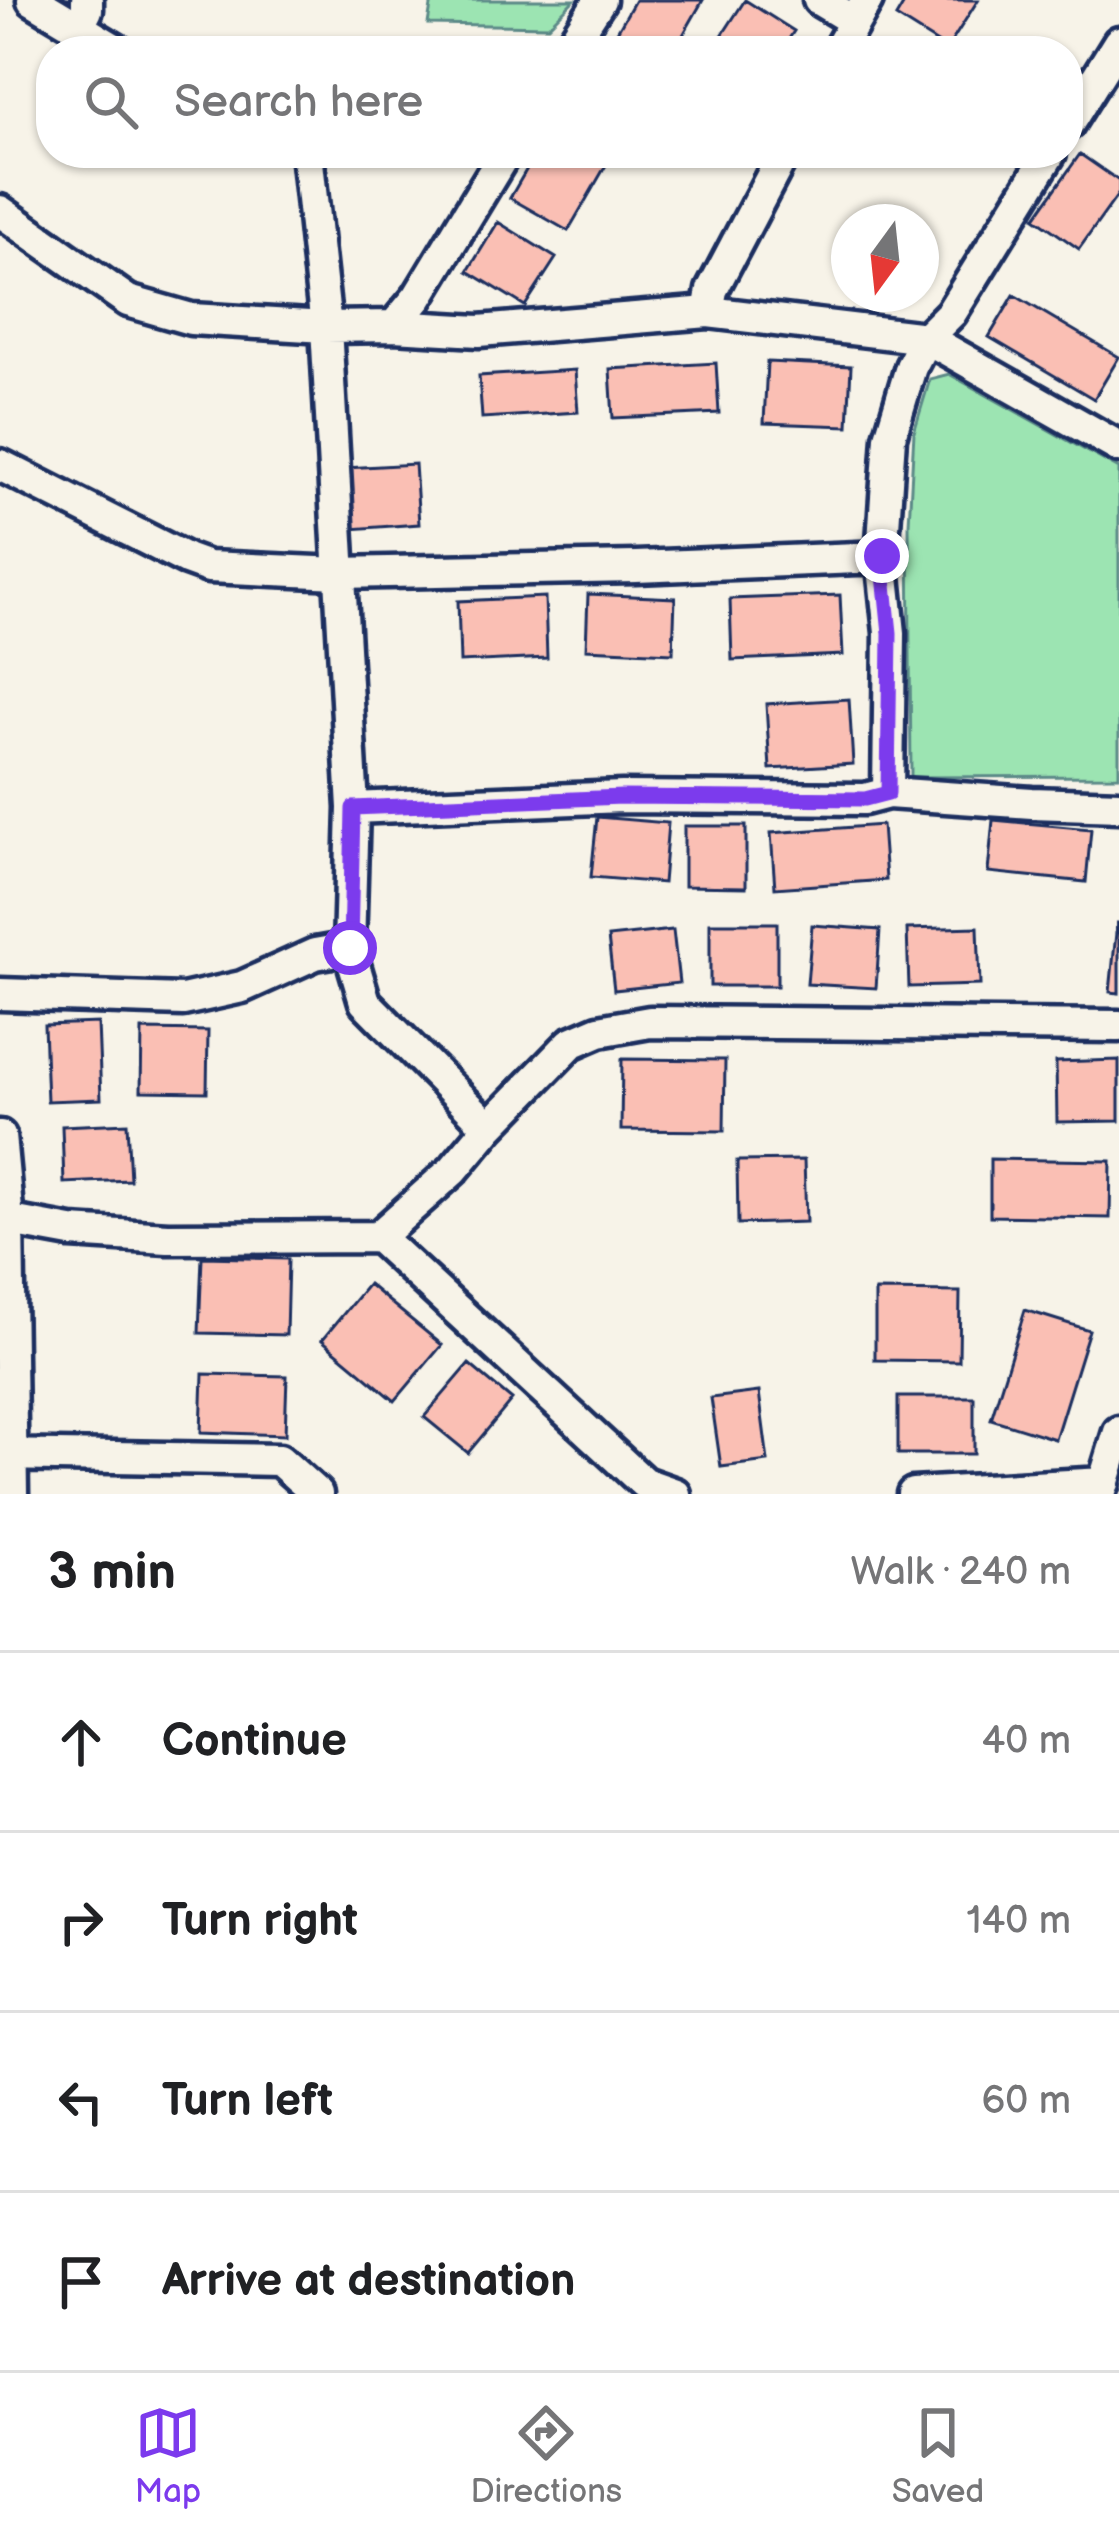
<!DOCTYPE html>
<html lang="en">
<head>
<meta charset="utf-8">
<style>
  :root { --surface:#fff; --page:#f2f2f2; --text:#202124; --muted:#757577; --line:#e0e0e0; --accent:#7c3aed }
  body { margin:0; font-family:"Balsamiq Sans",sans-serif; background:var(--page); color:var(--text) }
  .compass { position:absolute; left:831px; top:204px; width:108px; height:108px; border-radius:50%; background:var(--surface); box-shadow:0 3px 9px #0004; rotate:195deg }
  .stop { position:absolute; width:36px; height:36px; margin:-27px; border:9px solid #7c3aed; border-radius:50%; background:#fff }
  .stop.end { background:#7c3aed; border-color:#fff; box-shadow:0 3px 12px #0008 }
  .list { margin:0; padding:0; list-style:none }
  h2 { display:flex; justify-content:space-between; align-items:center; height:156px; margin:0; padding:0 48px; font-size:51px }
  h2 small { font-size:39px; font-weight:400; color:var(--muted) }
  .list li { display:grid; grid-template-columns:78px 1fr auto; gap:36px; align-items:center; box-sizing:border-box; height:180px; padding:0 48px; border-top:3px solid var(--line) }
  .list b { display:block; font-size:45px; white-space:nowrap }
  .list em { font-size:39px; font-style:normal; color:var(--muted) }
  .icon { flex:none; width:66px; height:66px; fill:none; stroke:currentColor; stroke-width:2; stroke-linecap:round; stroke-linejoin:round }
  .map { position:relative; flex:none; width:1119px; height:1494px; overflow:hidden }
  .search { position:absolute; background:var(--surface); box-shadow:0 3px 9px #0004; left:36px; right:36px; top:36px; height:132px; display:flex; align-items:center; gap:30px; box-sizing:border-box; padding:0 42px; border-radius:48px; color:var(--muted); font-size:45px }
  .sheet { height:876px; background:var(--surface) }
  nav { display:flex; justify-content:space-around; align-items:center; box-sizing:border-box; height:168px; border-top:3px solid var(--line); background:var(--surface); font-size:33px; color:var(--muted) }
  nav a { display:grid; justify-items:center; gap:6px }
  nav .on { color:var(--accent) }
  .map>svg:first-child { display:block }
  .green { fill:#9ce4b2; stroke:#5c8a88; stroke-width:3 }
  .building { fill:#fabfb4; stroke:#1b2f5e; stroke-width:3 }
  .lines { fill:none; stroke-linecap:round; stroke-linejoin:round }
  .street-casing { stroke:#1b2f5e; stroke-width:39 }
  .street { stroke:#f7f3e8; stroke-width:30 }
  .route { stroke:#7c3aed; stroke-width:15 }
</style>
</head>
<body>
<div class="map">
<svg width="1119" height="1494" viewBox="0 0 1119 1494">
  <rect width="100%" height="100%" fill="#f7f3e8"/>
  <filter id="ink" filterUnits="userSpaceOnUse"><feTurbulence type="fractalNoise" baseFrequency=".00833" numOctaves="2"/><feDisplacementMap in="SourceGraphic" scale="24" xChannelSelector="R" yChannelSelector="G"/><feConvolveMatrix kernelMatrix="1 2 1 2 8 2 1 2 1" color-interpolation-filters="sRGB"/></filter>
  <g filter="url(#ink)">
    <path class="green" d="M 432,0 L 574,0 L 548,26 L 428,24 Z
      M 949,374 L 1119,469 L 1119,776 L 911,777 L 909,524 L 914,432 L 930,379 Z"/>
    <path class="building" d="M 635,0 L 703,0 L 674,51 L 606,51 Z
      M 745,0 L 794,31 L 781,51 L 712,51 Z
      M 906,0 L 978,0 L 947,49 L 896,17 Z
      M 536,153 L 613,153 L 568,231 L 510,198 Z
      M 1080,154 L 1119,181 L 1119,193 L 1079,249 L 1035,218 Z
      M 498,222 L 556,258 L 525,306 L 468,271 Z
      M 1014,295 L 1119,357 L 1094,399 L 989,337 Z
      M 767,362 L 851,366 L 848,426 L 764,423 Z
      M 716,363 L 719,413 L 613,418 L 610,369 Z
      M 575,370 L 578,412 L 482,418 L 479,376 Z
      M 415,464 L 419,524 L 351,529 L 346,468 Z
      M 588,594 L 675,598 L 673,653 L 586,649 Z
      M 840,595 L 843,655 L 732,660 L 730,599 Z
      M 545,597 L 547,658 L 460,662 L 458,601 Z
      M 849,699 L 853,764 L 770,769 L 766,704 Z
      M 597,817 L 668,823 L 663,883 L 591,877 Z
      M 993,820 L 1091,829 L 1086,882 L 988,872 Z
      M 882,825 L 886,880 L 775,888 L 771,833 Z
      M 684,826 L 746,826 L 746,887 L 684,886 Z
      M 710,923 L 777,923 L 777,986 L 710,986 Z
      M 1117,923 L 1119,923 L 1119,993 L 1110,992 Z
      M 812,925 L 880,930 L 876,988 L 807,984 Z
      M 978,927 L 980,985 L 909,987 L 907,929 Z
      M 673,930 L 679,983 L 614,990 L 608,937 Z
      M 98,1023 L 101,1099 L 47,1101 L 44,1025 Z
      M 142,1030 L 208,1031 L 207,1092 L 141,1091 Z
      M 622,1059 L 725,1060 L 724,1131 L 621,1130 Z
      M 1119,1060 L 1119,1121 L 1057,1122 L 1056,1062 Z
      M 127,1123 L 130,1180 L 64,1183 L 62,1126 Z
      M 990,1159 L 1111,1161 L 1110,1218 L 990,1216 Z
      M 804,1160 L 806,1222 L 738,1224 L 737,1161 Z
      M 202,1257 L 288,1259 L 286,1335 L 199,1333 Z
      M 368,1284 L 442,1345 L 395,1401 L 322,1340 Z
      M 875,1291 L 960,1292 L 959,1361 L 875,1360 Z
      M 1025,1310 L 1089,1330 L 1055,1439 L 991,1419 Z
      M 469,1364 L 512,1400 L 468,1453 L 424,1417 Z
      M 203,1374 L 287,1376 L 285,1435 L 201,1432 Z
      M 759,1392 L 768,1461 L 721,1467 L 711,1398 Z
      M 898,1397 L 974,1397 L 974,1454 L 898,1454 Z"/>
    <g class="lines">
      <g class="street-casing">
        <path id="street" d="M 33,0 L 118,51
          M 819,0 L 854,21
          M 78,28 L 87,10 L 87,0
          M 567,51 L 600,0
          M 838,51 L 867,0
          M 1068,124 L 1119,42
          M 307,153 L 326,327 L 353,808 L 349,948 L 365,1002 L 489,1127
          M 0,211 L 128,301 L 191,319 L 326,327 L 394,326 L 479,331 L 708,312 L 926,338 L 1119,447
          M 708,312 L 712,290 L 784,153
          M 394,326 L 418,297 L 505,153
          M 0,465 L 186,559 L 208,567 L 339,573 L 636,567 L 882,557
          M 888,793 L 890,633 L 882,557 L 890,437 L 911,367 L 926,338 L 951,313 L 1050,153
          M 353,808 L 622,797 L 865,799 L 888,793 L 1032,803 L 1119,806
          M 0,994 L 183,1000 L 242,987 L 315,954 L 349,948
          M 0,1136 L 8,1220 L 12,1494
          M 0,1219 L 71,1232 L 168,1238 L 378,1237 L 453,1170 L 489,1127 L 571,1043 L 599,1031 L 650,1022 L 1119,1026
          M 378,1237 L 644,1483 L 675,1494
          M 0,1455 L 279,1460 L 317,1494
          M 913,1494 L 1104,1483
          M 1100,1494 L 1119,1432"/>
      </g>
      <use href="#street" class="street"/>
    </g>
  </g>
  <g class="lines" filter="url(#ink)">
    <path class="route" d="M 350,948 L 353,808 L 622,797 L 865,799 L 888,793 L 890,633 L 882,556"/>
  </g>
</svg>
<svg class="compass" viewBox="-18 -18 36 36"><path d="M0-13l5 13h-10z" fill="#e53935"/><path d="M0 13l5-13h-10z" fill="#757577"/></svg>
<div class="stop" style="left:350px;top:948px"></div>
<div class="stop end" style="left:882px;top:556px"></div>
<div class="search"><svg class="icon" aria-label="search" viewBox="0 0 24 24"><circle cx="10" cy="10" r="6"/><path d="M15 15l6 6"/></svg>Search here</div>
</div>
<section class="sheet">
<h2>3 min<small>Walk · 240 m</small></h2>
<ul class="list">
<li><svg class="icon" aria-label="ahead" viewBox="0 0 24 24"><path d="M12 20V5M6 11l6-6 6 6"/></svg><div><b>Continue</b></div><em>40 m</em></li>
<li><svg class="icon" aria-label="right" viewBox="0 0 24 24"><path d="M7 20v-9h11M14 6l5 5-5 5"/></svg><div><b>Turn right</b></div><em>140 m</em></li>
<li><svg class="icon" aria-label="left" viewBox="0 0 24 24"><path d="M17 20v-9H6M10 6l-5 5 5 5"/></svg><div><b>Turn left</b></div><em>60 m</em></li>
<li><svg class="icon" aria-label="arrive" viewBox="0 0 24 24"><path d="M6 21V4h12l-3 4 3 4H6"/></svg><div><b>Arrive at destination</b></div></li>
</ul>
</section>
<nav>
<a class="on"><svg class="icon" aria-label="map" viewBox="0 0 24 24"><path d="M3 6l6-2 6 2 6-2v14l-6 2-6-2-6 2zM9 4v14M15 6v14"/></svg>Map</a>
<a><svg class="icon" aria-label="directions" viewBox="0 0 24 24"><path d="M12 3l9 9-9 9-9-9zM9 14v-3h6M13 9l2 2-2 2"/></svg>Directions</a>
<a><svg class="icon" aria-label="saved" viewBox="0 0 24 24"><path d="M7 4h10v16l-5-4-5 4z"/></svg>Saved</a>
</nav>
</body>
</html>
